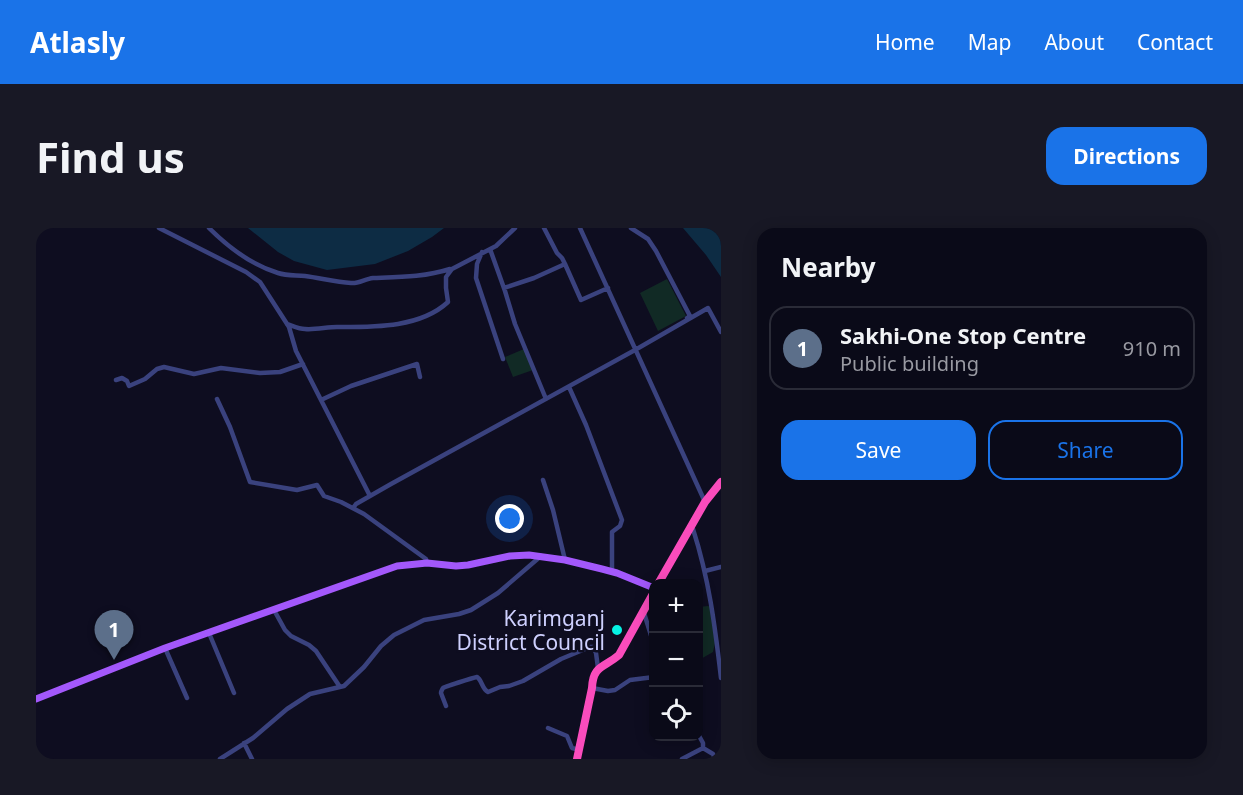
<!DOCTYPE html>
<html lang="en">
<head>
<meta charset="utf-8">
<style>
  :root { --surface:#0a0a18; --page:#181825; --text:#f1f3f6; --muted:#999aa2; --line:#2a2b37; --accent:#1a73e8 }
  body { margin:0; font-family:"Noto Sans",sans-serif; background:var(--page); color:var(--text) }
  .controls { position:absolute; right:18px; bottom:18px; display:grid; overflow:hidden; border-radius:12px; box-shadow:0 3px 15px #0003 }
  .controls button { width:54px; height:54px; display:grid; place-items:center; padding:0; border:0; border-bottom:2px solid var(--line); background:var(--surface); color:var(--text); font:30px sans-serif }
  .you { position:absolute; left:474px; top:291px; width:21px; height:21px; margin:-15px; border:4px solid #fff; border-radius:50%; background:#1a73e8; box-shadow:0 0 0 9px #1a73e833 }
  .badge { display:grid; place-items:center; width:39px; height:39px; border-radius:50%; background:var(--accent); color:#fff; font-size:20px; font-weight:700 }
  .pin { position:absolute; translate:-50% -50px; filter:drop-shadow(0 2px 3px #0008) }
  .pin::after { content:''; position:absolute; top:32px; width:21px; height:18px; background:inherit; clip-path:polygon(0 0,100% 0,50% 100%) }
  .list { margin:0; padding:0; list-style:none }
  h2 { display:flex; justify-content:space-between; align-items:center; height:78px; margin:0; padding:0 24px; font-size:26px }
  h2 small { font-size:20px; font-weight:400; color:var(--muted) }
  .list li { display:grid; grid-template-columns:39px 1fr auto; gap:18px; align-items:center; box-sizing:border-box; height:84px; margin:0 12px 12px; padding:0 12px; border:2px solid var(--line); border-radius:18px }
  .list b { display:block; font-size:22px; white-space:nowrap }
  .list p { margin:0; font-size:20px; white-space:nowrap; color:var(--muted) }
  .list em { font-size:20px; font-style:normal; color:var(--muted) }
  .actions { display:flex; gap:12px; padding:18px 24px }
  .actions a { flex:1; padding:14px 0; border:2px solid var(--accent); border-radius:18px; text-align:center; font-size:21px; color:var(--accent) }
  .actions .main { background:var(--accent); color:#fff }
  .icon { flex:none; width:33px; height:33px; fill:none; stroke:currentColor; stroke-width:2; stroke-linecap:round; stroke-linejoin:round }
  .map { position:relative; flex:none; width:685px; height:531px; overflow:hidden; border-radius:18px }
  header { display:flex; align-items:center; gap:36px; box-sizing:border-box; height:84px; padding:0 30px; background:var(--accent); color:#fff }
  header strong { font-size:28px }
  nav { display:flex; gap:33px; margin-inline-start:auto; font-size:21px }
  .intro { display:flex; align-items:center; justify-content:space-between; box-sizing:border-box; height:144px; padding:0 36px }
  h1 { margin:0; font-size:42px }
  .button { padding:15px 27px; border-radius:18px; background:var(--accent); color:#fff; font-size:21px; font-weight:700 }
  main { display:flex; gap:36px; padding:0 36px }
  aside { flex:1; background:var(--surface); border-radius:18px; box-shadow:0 3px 15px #0003 }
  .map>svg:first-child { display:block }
  .green { fill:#112a25 }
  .water { fill:#0d2c44 }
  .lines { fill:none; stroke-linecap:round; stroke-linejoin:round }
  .minor { stroke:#3a427e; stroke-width:4.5 }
  .major { stroke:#a358fb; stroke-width:7 }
  .highway { stroke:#fa4cbc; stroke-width:8 }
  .poi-dot { fill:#06f1e3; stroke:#0e0d20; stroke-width:2 }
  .labels { text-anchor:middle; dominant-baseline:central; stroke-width:5; stroke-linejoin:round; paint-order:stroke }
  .poi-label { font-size:21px; fill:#ced0fe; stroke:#0e0d20; text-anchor:end }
</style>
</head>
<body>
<header>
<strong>Atlasly</strong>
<nav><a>Home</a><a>Map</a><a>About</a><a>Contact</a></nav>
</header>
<div class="intro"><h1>Find us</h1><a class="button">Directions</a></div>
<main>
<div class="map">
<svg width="685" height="531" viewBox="0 0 685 531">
  <rect width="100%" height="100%" fill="#0e0d20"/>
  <path class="green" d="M 631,51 L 650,88 L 622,103 L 604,65 Z
    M 488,121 L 497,142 L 477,149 L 469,129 Z
    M 672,378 L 675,379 L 679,415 L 677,424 L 663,432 L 663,379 Z"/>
  <path class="water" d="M 212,0 L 408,0 L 396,9 L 372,23 L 339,36 L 291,42 L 258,33 L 242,24 Z
    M 647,0 L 685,0 L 685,49 L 670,27 Z"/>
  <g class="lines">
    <path class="minor" d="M 123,0 L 210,44 L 224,54 L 253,99 L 260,123 L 334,268
      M 173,0 C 192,19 216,37 242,45 C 251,48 260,47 269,48 C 284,50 300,54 315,55 C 322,56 329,51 337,50 C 363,49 389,49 414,41
      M 508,0 L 521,25 L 526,30 L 529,36
      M 544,0 L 669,274
      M 595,0 L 612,11 L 620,23 L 654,88 L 651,90
      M 454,21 L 469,63 L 479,96 L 510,171
      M 446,24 L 441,36 L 440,50 L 467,131
      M 468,60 L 498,50 L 529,36 L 545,72 L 572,60
      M 251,96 C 257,98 263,101 269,101 C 279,102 291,99 301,99 C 338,99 384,100 412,74 L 410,60 L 410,49 L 416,41 L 460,18 L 479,0
      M 80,152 L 86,150 L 91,153 L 93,158 L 109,151 L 121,141 L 128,139 L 158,146 L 185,140 L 224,145 L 244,144 L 267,136
      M 533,159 L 550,197 L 586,292 L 584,298 L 576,304 L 576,344
      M 181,171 L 194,199 L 214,254 L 261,262 L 281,257 L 288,268 L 305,274 L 328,286 L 390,331 L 391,335
      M 285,172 L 315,158 L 381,136 L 384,149
      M 507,252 L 517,282 L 529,332
      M 317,280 L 320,276 L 355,256 L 599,122 L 672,80 L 685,104
      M 655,300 L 657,301 C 673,351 679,398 685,450
      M 669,343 L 685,339
      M 238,382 L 249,402 L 255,408 L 273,417 L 280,423 L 304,459
      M 608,385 L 618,417
      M 173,405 L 198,465
      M 129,420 L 151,470
      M 556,460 L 572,463 L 579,462 L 594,452 L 618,449
      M 410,478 L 405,465 C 405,463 406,462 407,460 C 408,459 436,450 441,449 C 446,452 446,461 452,464 L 464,459 L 473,458 L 487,453 L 525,431 L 554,419 L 557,419 L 560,425 L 562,440
      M 512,500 L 531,508 L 536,520 L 544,522
      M 662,506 L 667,515 L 667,520
      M 208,515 L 216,531
      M 184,531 L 217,510 L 251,481 L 274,466 L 308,458 L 328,439 L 345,418 L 358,407 L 388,392 L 423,386 L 435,382 L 462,365 L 505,328
      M 646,531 L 667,520 L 677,526 L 679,531"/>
    <path class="major" d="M 0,471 L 129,420 L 361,338 L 391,335 L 420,338 L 432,337 L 474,328 L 493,327 L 529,332 L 566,341 L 581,345 L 618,360"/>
    <path class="highway" d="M 622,356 L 669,274 L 685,254
      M 541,531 L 556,460 C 557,437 568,440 583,427 L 618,364"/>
  </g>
  <circle class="poi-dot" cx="581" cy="402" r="6"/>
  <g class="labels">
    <g class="poi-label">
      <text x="569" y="390">Karimganj<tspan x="569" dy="24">District Council</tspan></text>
    </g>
  </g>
</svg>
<div class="controls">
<button>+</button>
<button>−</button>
<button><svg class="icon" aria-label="locate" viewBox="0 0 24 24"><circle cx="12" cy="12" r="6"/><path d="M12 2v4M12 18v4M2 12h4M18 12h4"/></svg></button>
</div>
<div class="you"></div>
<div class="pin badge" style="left:78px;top:432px;background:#5c6f8a">1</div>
</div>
<aside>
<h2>Nearby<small></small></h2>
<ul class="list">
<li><span class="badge" style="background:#5c6f8a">1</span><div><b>Sakhi-One Stop Centre</b><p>Public building</p></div><em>910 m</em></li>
</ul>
<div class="actions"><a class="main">Save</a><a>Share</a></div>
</aside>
</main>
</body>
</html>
